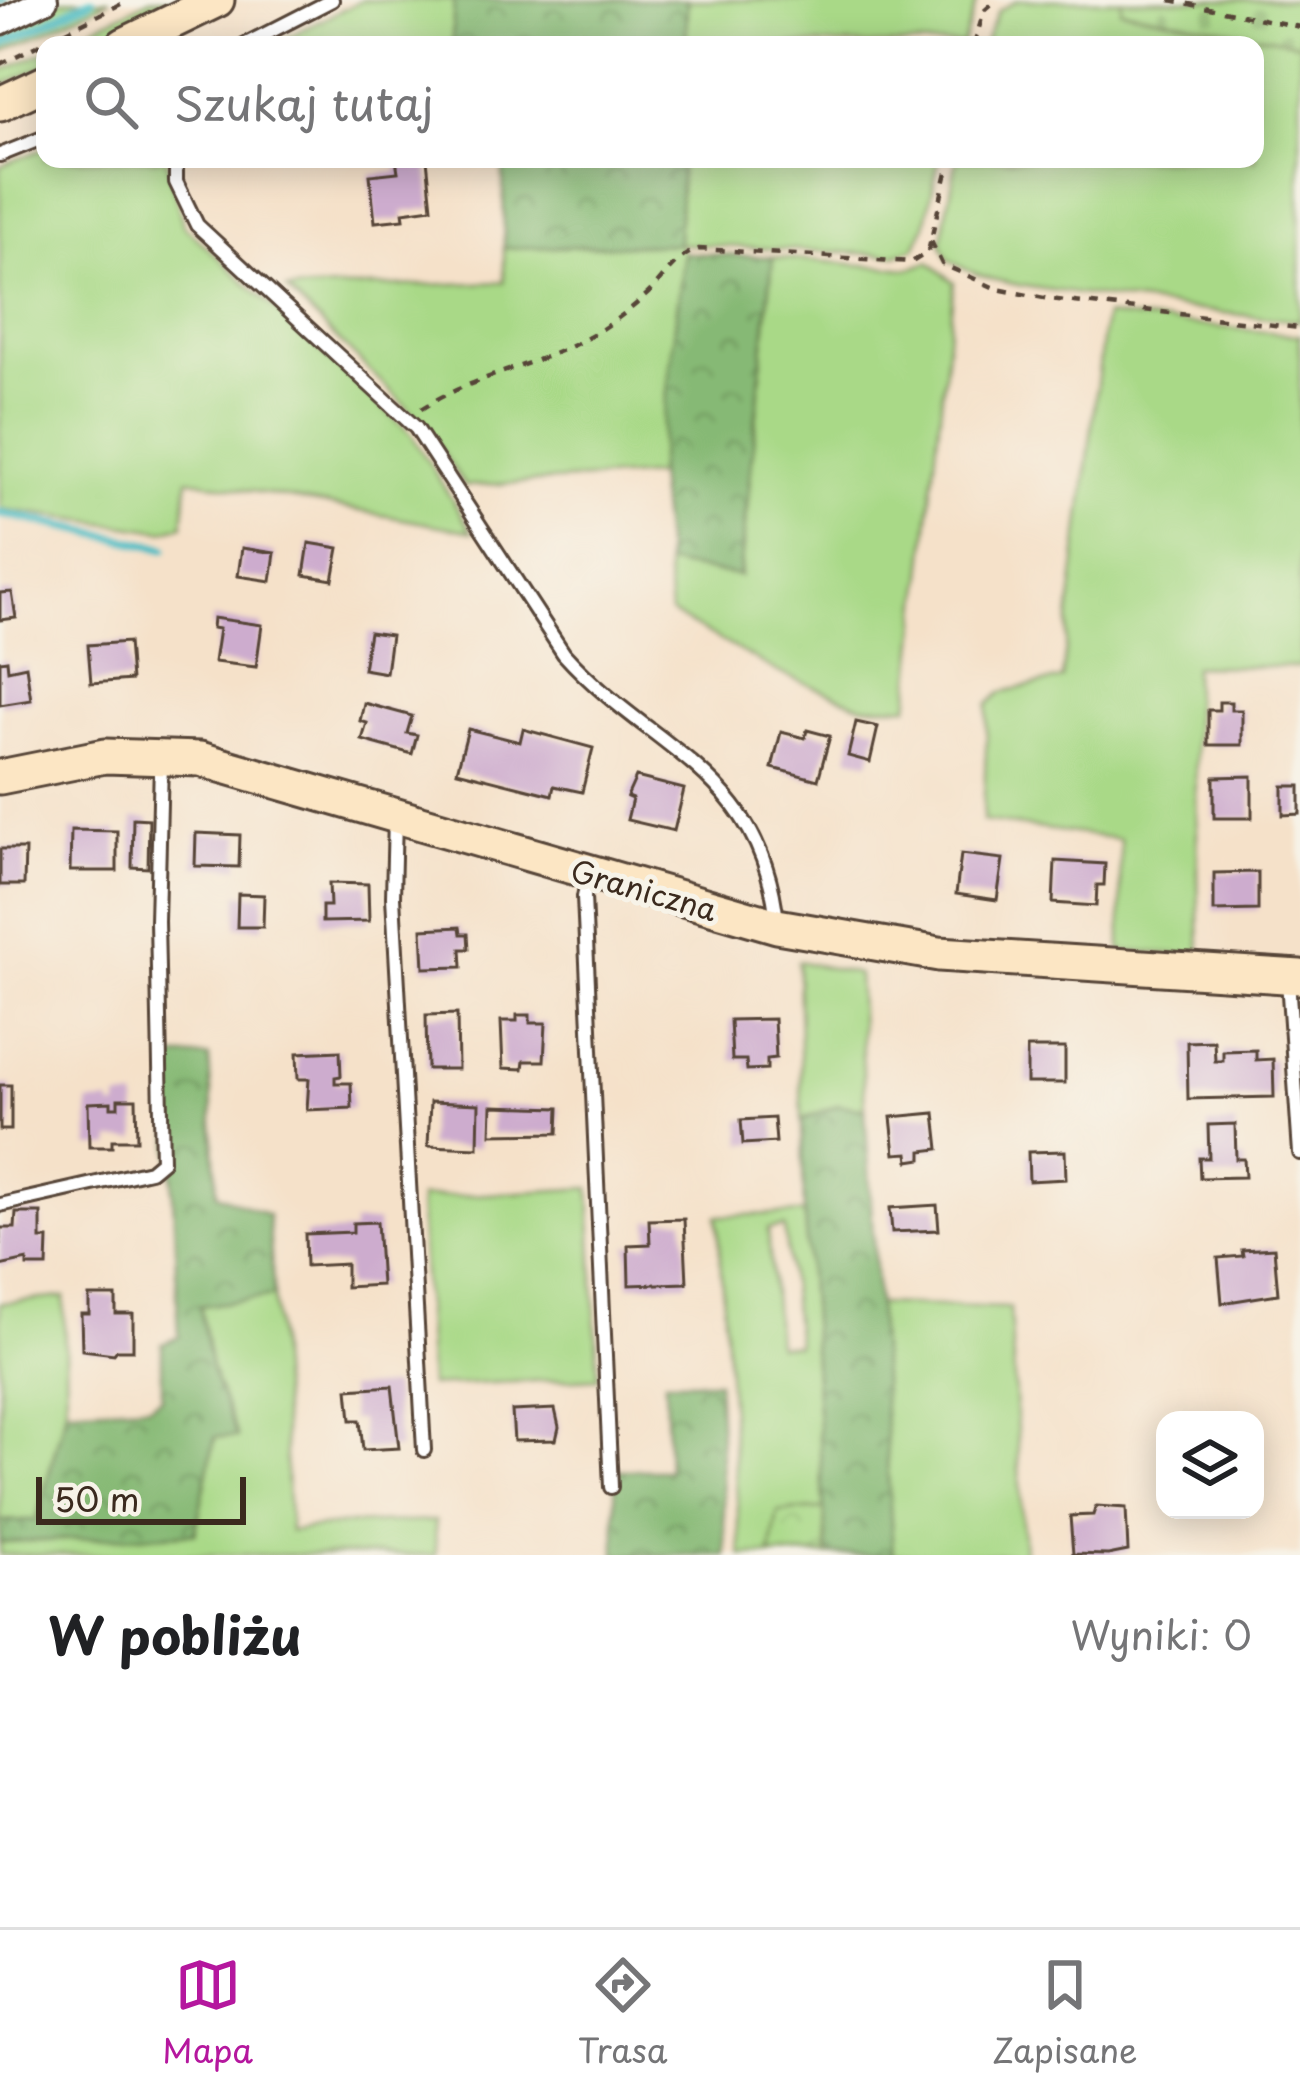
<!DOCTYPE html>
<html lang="pl">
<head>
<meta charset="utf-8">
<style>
  :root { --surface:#fff; --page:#f2f2f2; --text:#202124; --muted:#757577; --line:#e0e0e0; --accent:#b5179e }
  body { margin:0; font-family:"Playpen Sans",sans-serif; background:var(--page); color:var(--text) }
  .controls { position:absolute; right:36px; bottom:36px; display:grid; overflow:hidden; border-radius:24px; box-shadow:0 6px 30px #0003 }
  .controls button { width:108px; height:108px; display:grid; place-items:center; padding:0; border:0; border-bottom:3px solid var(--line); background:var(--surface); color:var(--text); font:60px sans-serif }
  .scale { position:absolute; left:36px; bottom:30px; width:210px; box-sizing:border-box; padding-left:12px; border:6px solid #3b2a1e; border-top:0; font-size:33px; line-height:42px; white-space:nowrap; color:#3b2a1e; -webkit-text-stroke:9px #f7f3e8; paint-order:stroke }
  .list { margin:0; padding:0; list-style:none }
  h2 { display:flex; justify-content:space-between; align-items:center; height:156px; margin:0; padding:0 48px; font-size:51px }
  h2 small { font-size:39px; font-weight:400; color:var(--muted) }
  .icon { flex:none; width:66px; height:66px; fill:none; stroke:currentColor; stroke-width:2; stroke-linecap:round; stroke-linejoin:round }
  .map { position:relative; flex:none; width:1300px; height:1555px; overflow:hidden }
  .search { position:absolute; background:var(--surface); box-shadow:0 6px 30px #0003; left:36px; right:36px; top:36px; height:132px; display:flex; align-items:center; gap:30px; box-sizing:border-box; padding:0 42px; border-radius:24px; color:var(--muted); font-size:45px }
  .sheet { height:372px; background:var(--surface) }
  nav { display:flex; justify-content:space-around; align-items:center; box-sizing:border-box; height:168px; border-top:3px solid var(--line); background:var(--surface); font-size:33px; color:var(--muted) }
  nav a { display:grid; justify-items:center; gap:6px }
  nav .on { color:var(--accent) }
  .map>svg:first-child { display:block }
  .grass { fill:#a9d987; stroke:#728252; stroke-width:3; fill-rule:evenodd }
  .forest { fill:url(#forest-crowns); stroke:#607249; stroke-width:3 }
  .cemetery { fill:url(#cemetery-stones); stroke:#728252; stroke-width:3 }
  .park { fill:url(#park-crowns); stroke:#728252; stroke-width:3 }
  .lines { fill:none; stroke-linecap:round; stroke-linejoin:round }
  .stream { stroke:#4fbdc4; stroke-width:9 }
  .building { fill:#cdacce }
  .lane-casing { stroke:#574538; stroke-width:18 }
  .street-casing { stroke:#574538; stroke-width:30 }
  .secondary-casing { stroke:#574538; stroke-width:39 }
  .path { stroke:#574538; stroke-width:4.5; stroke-dasharray:9 9; stroke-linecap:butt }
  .lane { stroke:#fff; stroke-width:12 }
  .street { stroke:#fff; stroke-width:24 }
  .secondary { stroke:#fce6c4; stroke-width:33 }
  .labels { text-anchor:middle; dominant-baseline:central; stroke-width:10; stroke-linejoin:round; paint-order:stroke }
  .street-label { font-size:30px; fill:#3b2a1e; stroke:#f7f3e8 }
</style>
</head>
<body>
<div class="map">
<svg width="1300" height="1555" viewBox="0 0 1300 1555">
  <defs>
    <pattern id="forest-crowns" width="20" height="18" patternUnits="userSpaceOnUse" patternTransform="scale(3)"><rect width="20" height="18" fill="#86b974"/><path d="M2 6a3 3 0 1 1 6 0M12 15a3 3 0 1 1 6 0" fill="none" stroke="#6f975f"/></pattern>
    <pattern id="cemetery-stones" width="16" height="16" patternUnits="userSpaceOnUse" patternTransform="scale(3)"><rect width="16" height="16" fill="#a9d987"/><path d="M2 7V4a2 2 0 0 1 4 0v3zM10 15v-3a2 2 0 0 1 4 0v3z" fill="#92ba74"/></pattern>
    <pattern id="park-crowns" width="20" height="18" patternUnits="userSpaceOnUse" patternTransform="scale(3)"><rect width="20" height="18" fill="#a9d987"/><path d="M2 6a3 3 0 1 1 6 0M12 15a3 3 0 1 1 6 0" fill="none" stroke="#92ba74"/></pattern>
  </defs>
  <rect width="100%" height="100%" fill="#f7f3e8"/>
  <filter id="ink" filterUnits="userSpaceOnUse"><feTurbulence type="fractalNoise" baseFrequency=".00833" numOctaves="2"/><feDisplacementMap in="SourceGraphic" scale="24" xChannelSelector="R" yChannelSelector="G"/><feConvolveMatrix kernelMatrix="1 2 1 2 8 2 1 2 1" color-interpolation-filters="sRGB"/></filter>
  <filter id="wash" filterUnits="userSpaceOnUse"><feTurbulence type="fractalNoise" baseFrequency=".004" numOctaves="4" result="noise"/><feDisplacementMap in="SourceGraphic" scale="48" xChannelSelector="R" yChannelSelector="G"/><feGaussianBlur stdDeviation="2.7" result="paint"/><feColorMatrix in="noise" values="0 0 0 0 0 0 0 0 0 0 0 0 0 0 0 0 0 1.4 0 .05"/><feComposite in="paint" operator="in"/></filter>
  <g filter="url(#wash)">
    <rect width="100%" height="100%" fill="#f5e1c9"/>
    <path class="grass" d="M 61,0 L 110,0 L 0,53 L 0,30 Z
      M 149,0 L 181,0 L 89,45 L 57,45 Z
      M 362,0 L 454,0 L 452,45 L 272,45 Z
      M 687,0 L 977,0 L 963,45 L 686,45 Z
      M 1029,0 L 1121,0 L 1122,10 L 1300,43 L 1300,321 C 1226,314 1153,305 1080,294 C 1038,288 983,284 948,259 L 941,243 L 957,159 L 1255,159 L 1255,45 L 984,45 L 998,11 L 1016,1 Z
      M 45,51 L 45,66 L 0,86 L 0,72 Z
      M 45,148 L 45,159 L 166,159 L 183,225 L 411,434 L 472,532 L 188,479 L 183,525 L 163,531 L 0,509 L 0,166 Z
      M 681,159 L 939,159 L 925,226 L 915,248 L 895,255 L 679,244 L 684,253 L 657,475 L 465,486 L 423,423 L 287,290 L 504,282 L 504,248 L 678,244 Z
      M 773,257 L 909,269 L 929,262 L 954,282 L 909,706 L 863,706 L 782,674 L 670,613 L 666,564 L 740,576 Z
      M 1105,316 L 1300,335 L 1300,667 L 1193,666 L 1200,955 L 1121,951 L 1120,839 L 983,821 L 988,705 L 1002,692 L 1062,679 Z
      M 798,961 L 858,974 L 865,1109 L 838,1105 L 802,1120 Z
      M 590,1188 L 598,1378 L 429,1386 L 419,1198 Z
      M 804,1213 L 824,1509 L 779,1512 L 770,1555 L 741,1555 L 717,1216 ZM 784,1227 L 797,1345 L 777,1345 L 768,1229 Z
      M 274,1296 L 290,1531 L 348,1524 L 435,1521 L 436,1555 L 0,1555 L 0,1543 L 195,1533 L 215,1437 L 237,1436 L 211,1369 L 200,1305 Z
      M 64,1297 L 66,1409 L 37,1520 L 0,1521 L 0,1303 Z
      M 874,1304 L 1010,1308 L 1024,1555 L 893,1555 Z"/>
    <path class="forest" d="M 454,0 L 687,0 L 686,45 L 452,45 Z
      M 503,159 L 681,159 L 678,244 L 504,248 Z
      M 684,253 L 773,257 L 739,576 L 666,564 L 657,475 Z
      M 167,1057 L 209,1057 L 217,1194 L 268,1215 L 274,1296 L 200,1306 L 211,1369 L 237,1437 L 215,1437 L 195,1533 L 0,1543 L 0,1521 L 37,1520 L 66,1409 L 149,1405 L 162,1397 L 162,1344 L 179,1337 Z
      M 838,1105 L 865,1109 L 893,1555 L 827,1555 L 804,1213 L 802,1120 Z
      M 665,1381 L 717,1381 L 726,1555 L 616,1555 L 615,1470 L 668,1470 Z"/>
    <path class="cemetery" d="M 1122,0 L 1300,0 L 1300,43 L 1121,10 Z"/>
    <path class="park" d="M 824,1509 L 827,1555 L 770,1555 L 778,1512 Z"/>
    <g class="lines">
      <path class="stream" d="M 0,2 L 4,0
        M 0,45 L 91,0
        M 0,513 L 165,548"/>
    </g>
    <g id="blocks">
      <path class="building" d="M 396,159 L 427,159 L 432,208 L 403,212 L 404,219 L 375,222 L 370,175 L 398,172 Z
        M 309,543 L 339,548 L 333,580 L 304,575 Z
        M 242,548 L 275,553 L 271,581 L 238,576 Z
        M 12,592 L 16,618 L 0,620 L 0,593 Z
        M 213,618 L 262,625 L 256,667 L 214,662 L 219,629 L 212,628 Z
        M 369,632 L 391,635 L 386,673 L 363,669 Z
        M 128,642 L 131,680 L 91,683 L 88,645 Z
        M 7,660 L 8,670 L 26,666 L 31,700 L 0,705 L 0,661 Z
        M 1219,702 L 1231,702 L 1231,710 L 1242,710 L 1242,745 L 1208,745 L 1208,710 L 1219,710 Z
        M 364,703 L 412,716 L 407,733 L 417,735 L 412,754 L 362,740 L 367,723 L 360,721 Z
        M 856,722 L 878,727 L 870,762 L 848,756 Z
        M 468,729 L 520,742 L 523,729 L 593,748 L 582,792 L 554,786 L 552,795 L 457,771 Z
        M 807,730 L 830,736 L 818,780 L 772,768 L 781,732 L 805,738 Z
        M 1252,776 L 1252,818 L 1214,818 L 1214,777 Z
        M 636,777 L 684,789 L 674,831 L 627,820 L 632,799 L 627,797 Z
        M 1283,786 L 1300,786 L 1300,814 L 1283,815 Z
        M 133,818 L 149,819 L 148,868 L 132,867 Z
        M 71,830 L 117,831 L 117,871 L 70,871 Z
        M 196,833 L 240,835 L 239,867 L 195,866 Z
        M 0,849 L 25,849 L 24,885 L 0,885 Z
        M 961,854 L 1003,859 L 997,900 L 956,894 Z
        M 1055,861 L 1105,864 L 1104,885 L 1097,885 L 1096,906 L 1053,903 Z
        M 1258,872 L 1258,910 L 1214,911 L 1214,873 Z
        M 329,883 L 368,884 L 369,921 L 322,922 L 322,906 L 330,906 Z
        M 238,894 L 264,895 L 263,927 L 237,927 Z
        M 460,927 L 461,934 L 468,934 L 469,949 L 461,949 L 462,967 L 424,968 L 422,929 Z
        M 457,1014 L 458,1069 L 427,1069 L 426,1015 Z
        M 517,1015 L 530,1015 L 530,1023 L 546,1023 L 544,1061 L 524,1061 L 523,1069 L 503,1068 L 501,1021 L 517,1021 Z
        M 774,1019 L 776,1058 L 767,1059 L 767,1069 L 747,1070 L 746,1060 L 732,1060 L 730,1020 Z
        M 1214,1041 L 1215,1061 L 1223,1061 L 1223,1051 L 1256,1050 L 1256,1060 L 1273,1059 L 1274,1097 L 1188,1099 L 1187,1042 Z
        M 1027,1048 L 1065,1048 L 1065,1083 L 1027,1083 Z
        M 340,1051 L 341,1076 L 335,1077 L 335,1083 L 351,1083 L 352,1108 L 307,1110 L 309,1079 L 298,1079 L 297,1053 Z
        M 0,1085 L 11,1085 L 11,1130 L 0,1130 Z
        M 118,1099 L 136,1099 L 137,1140 L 112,1140 L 112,1147 L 89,1147 L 88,1103 L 111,1102 L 111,1107 L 118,1107 Z
        M 430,1102 L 479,1104 L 478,1148 L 428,1146 Z
        M 492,1106 L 559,1108 L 558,1133 L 491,1134 Z
        M 935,1113 L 939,1149 L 922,1151 L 922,1159 L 909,1161 L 908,1153 L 895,1154 L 891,1117 Z
        M 774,1118 L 776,1142 L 743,1144 L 741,1120 Z
        M 1235,1124 L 1236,1159 L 1244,1159 L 1245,1177 L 1200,1178 L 1199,1158 L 1209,1158 L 1208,1125 Z
        M 1065,1151 L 1066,1179 L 1029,1181 L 1028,1152 Z
        M 937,1205 L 939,1230 L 892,1232 L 890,1208 Z
        M 16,1213 L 41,1213 L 41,1239 L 48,1239 L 47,1266 L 27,1266 L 27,1260 L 0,1266 L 0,1228 L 15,1228 Z
        M 684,1219 L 687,1283 L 629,1285 L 628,1245 L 650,1244 L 649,1220 Z
        M 377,1222 L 381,1285 L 346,1287 L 346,1264 L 306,1266 L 305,1234 L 353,1232 L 353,1223 Z
        M 1274,1248 L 1278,1294 L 1222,1303 L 1218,1258 L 1243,1256 L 1242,1250 Z
        M 89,1296 L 116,1296 L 116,1314 L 133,1314 L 133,1350 L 117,1350 L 114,1354 L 82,1350 L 81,1314 L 89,1314 Z
        M 392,1386 L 399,1448 L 363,1450 L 360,1420 L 351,1420 L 348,1389 Z
        M 555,1409 L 559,1427 L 556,1440 L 514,1441 L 512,1411 Z
        M 1096,1506 L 1126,1508 L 1128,1551 L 1108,1555 L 1073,1554 L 1070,1516 L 1093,1515 Z"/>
    </g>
  </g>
  <g filter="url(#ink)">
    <use href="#blocks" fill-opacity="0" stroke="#574538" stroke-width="3"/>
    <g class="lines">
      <g class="lane-casing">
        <path id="lane" d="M 244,45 L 332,0
          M 0,155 L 45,137
          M 176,159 L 176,182 L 197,225 L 416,428 L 564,654 C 651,751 762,771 777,922
          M 395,817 L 393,897 L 424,1450
          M 588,877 L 584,897 L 611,1487
          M 1288,980 L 1300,1153
          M 0,1205 L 150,1171 L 162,1161 L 157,921 L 161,762"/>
      </g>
      <g class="street-casing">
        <path id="street" d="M 0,22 L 45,0"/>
      </g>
      <g class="secondary-casing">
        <path id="secondary" d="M 124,45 L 217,0
          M 0,104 L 45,83
          M 0,777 L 105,756 L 200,759 L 777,926 L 939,954 L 1300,977"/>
      </g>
      <path class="path" d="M 1170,0 L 1300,27
        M 974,45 L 984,11 L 996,0
        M 0,64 L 129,0
        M 931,241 L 942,264 L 997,289 L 1049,299 L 1300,328
        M 421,409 C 476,373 544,366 599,331 C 615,321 631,309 644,297 C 663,281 674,256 699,249 L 912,262 L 928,252 L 950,159"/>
      <use href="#lane" class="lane"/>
      <use href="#street" class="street"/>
      <use href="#secondary" class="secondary"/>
    </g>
  </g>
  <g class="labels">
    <g class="street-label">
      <text transform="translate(644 889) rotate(16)">Graniczna</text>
    </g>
  </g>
</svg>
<div class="controls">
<button><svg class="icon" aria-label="layers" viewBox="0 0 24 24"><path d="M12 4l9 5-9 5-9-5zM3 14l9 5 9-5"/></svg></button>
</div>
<div class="scale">50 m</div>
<div class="search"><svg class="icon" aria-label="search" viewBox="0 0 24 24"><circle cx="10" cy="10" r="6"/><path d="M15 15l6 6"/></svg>Szukaj tutaj</div>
</div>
<section class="sheet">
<h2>W pobliżu<small>Wyniki: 0</small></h2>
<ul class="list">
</ul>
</section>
<nav>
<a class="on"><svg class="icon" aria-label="map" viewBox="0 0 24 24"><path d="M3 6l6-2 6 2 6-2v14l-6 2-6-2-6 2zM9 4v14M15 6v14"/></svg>Mapa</a>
<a><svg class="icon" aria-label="directions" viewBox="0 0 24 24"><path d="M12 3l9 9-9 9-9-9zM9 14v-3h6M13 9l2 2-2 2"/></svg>Trasa</a>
<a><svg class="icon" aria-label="saved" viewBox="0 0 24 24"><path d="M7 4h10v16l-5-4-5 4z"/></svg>Zapisane</a>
</nav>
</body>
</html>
